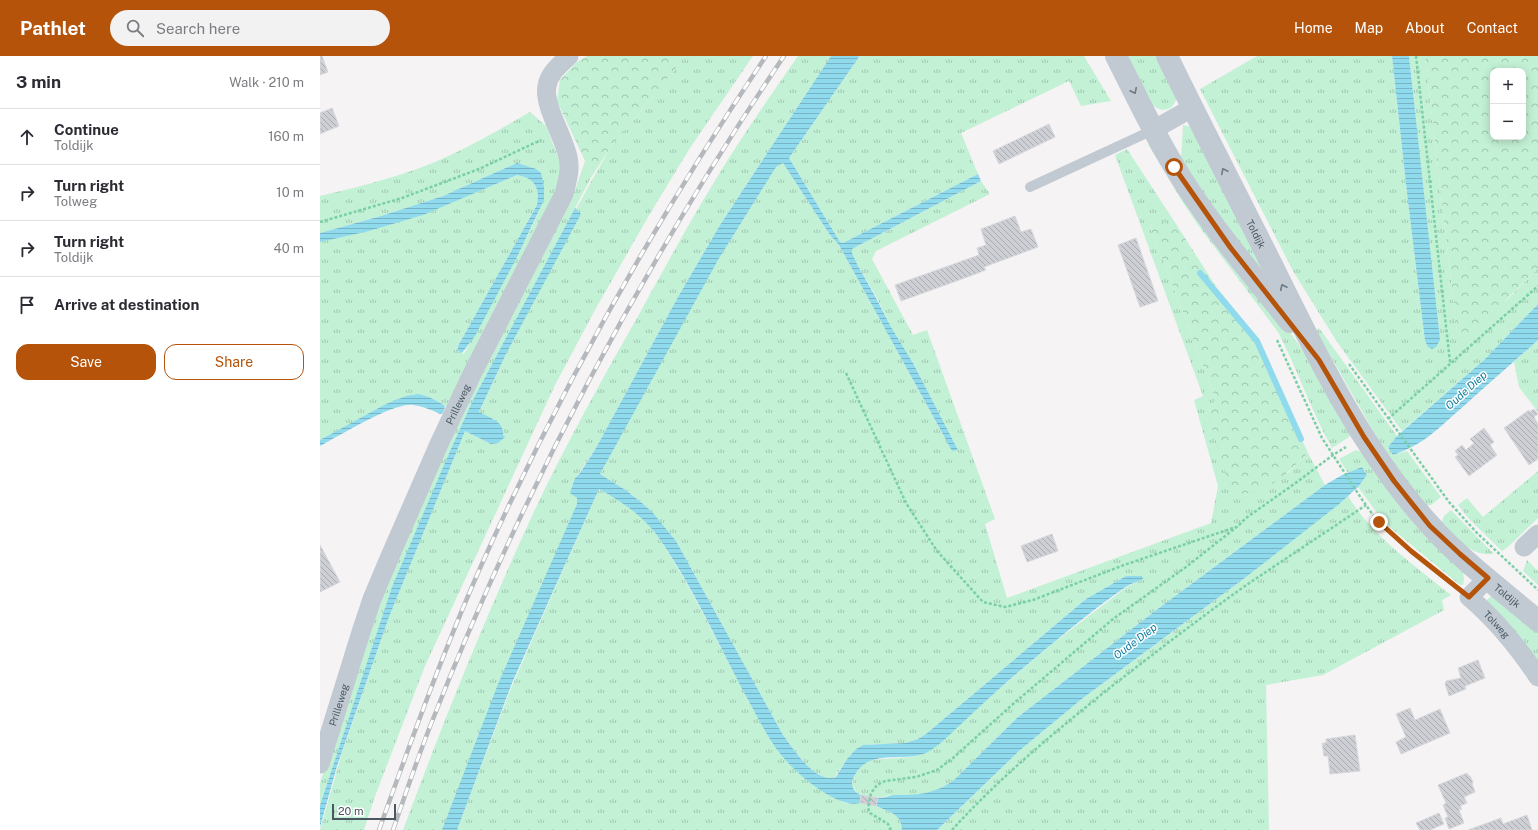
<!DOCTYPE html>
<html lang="en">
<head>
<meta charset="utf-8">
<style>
  :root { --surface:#fff; --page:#f2f2f3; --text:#2b2b33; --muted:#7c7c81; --line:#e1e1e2; --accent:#b45309 }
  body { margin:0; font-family:"Public Sans",sans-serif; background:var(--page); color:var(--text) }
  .controls { position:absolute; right:12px; top:12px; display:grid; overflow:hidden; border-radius:8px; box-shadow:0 2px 10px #0003 }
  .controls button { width:36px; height:36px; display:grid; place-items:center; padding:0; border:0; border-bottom:1px solid var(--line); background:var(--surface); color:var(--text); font:20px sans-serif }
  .scale { position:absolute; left:12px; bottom:10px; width:64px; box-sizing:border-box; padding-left:4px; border:2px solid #4a5661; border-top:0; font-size:11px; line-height:14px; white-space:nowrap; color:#4a5661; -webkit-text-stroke:3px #fff; paint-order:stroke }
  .stop { position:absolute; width:12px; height:12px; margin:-9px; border:3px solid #b45309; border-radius:50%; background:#fff }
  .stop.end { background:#b45309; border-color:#fff; box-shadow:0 1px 4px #0008 }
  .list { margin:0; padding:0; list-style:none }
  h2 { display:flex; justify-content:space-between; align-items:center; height:52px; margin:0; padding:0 16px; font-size:17px }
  h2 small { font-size:13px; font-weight:400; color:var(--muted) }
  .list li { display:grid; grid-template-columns:26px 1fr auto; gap:12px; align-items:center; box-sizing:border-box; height:56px; padding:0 16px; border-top:1px solid var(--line) }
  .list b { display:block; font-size:15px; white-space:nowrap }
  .list p { margin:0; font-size:13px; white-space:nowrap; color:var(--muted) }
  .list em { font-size:13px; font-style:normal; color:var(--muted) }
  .actions { display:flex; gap:8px; padding:12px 16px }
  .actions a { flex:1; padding:9px 0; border:1px solid var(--accent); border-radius:12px; text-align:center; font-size:14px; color:var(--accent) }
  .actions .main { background:var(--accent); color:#fff }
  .icon { flex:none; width:22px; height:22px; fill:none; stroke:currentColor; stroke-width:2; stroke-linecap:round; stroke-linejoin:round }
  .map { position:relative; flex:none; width:1218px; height:774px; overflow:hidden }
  header { display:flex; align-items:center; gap:24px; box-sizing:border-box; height:56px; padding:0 20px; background:var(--accent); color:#fff }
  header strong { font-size:19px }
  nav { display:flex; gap:22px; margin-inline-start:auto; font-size:14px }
  .search { width:280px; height:36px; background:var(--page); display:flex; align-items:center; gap:10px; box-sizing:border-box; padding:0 14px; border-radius:22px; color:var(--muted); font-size:15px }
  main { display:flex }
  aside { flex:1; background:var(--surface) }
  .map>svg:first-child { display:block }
  .grass { fill:url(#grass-tufts) }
  .forest { fill:url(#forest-crowns); fill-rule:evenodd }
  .water { fill:url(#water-rules) }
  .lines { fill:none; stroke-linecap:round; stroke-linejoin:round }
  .stream { stroke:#90daee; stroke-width:6 }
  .building { fill:url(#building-back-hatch); stroke:#d7d9de }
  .path { stroke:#7ad0a6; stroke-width:2.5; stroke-dasharray:3 2; stroke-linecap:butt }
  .service { stroke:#c1cad2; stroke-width:10 }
  .minor { stroke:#c1cad2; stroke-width:19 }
  .tertiary { stroke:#c1cad2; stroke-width:22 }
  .rail-casing { stroke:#b5b8bd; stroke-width:4.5 }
  .rail { stroke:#fff; stroke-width:3; stroke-dasharray:9; stroke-linecap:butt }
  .oneway { stroke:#6e7983 }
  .route { stroke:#b45309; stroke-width:5 }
  .labels { text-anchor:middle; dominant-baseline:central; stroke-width:3; stroke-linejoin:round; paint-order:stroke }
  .street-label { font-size:10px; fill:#4a5661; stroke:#fff }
  .water-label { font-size:11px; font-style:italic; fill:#0c7c9b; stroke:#fff }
</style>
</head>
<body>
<header>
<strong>Pathlet</strong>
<div class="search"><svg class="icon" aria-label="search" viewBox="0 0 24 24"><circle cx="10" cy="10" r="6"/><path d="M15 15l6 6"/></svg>Search here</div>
<nav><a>Home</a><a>Map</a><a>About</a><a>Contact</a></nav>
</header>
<main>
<aside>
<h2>3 min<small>Walk · 210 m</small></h2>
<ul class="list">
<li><svg class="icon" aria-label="ahead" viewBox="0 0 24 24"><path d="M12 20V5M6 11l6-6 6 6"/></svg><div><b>Continue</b><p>Toldijk</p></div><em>160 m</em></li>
<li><svg class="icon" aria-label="right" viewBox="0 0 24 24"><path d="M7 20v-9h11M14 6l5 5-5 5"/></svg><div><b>Turn right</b><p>Tolweg</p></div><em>10 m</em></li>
<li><svg class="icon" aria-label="right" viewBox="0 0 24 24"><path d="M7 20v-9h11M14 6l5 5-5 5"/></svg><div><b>Turn right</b><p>Toldijk</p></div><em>40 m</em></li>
<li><svg class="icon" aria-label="arrive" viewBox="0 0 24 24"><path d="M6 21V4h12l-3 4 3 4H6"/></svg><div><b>Arrive at destination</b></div></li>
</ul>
<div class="actions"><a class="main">Save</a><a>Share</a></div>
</aside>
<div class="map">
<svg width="1218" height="774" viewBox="0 0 1218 774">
  <defs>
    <pattern id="grass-tufts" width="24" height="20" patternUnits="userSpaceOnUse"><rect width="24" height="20" fill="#c3f1d5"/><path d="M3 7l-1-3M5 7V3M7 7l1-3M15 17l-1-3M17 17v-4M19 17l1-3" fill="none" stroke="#a0c6b0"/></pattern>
    <pattern id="forest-crowns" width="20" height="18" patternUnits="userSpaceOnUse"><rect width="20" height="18" fill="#c3f1d5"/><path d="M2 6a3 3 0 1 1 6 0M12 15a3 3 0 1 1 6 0" fill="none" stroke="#a0c6b0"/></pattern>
    <pattern id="water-rules" width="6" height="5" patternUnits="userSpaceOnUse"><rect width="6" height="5" fill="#90daee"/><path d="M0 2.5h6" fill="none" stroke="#78b4c4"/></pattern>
    <pattern id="building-back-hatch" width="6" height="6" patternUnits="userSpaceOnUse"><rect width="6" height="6" fill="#cdcfd5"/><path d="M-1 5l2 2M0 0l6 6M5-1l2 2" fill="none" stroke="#a8abb0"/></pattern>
  </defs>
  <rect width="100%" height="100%" fill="#f5f3f3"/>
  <path class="grass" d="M 366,0 L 433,0 L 370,92 L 328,161 L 275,254 L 235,329 L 105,610 L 54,743 L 44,774 L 0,774 L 21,700 L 69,561 L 145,375 L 171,388 L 179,386 L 183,379 L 174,363 L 159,357 L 186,298 L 260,158 L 256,153 L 290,92 Z
    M 478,0 L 511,0 L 400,169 L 358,241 L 276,392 L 259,417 L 255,422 L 255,440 L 258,442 L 257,448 L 166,660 L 123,774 L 83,774 C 122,669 164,564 211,462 C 244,391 283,322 322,253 C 345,211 368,169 393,128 C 419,84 449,42 478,0 Z
    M 538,0 L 764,0 L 791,45 L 761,50 L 749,25 L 641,77 L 658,118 L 523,187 L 520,186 L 469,102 L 539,1 Z
    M 806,0 L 842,0 L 858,39 C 853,56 842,58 830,47 Z
    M 937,0 L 1072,0 L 1087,137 L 1105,285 L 1108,291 L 1119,283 L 1089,0 L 1105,0 L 1137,276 L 1187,244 L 1218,212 L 1218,248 L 1165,303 L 1082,375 L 1017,286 L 973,215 L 880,33 Z
    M 210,56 L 226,70 L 232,86 L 241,108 L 240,126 L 135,355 L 100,338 L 0,384 L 0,186 L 96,161 L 197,119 C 215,122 220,132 217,149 L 138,290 L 138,295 L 144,298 L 211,173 L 224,144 L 224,130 L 197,107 L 123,140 L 61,160 L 0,177 L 0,140 C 39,131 78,121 115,106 C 148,92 179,74 210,56 Z
    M 863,69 L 871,71 L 947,211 L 941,215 L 903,165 L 861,104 Z
    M 828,88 L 837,91 L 963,266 L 983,295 L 1032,376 L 1029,381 L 1012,392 C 991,355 978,314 958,276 L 878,169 L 860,142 Z
    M 807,93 L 856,168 L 833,167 L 830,170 L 896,344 L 967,418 L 988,397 L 1005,429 L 835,555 L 698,661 L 634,724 L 618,734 L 610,737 L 588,740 L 571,739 L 558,742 L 538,738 L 532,729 L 533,723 L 536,716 L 542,709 L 550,704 L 591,701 L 606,697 L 617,689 L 671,640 L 732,588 L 808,530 L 823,523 L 806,520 L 766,543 L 606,678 L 598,683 L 585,687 L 543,689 L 536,693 L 527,703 L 515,721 C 496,728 473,692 463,679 L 356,485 L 322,447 L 307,435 L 280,418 L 389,218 L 456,111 L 463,107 L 510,179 L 519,189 L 624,381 L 638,394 L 593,307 L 571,271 L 556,240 L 537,208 L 532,197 L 532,193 L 661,125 L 670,138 L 556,195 L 552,203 L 593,279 L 607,274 L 675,463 L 665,468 L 687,542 L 891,467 L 898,430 L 874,344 L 883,340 L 795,99 Z
    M 265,105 L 272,120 L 153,344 L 130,395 L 33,650 L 0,748 L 0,727 L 67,518 L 124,392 L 255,134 Z
    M 999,272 L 1077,380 L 1068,391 L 1073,399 L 1087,395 L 1121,441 L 1111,449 L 1106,450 L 1082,419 L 1062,390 L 996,275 Z
    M 1218,284 L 1218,356 L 1199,331 L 1194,306 Z
    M 1036,394 L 1044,397 L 1143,516 L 1144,523 L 1143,529 L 1140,529 L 1071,472 L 1060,461 L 1038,431 L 1047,419 L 1042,411 L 1028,417 L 1019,403 Z
    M 1218,415 L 1218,462 L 1188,491 L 1182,495 L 1150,464 L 1138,449 L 1147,442 L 1163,461 Z
    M 279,433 C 294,441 310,450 322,462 C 339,479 351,501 363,521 C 386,561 405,602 427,641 C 436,658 444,676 456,691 C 472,714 495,732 520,745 C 528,749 533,747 541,747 C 549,748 578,756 581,765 C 582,767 582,771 582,774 L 137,774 L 191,632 Z
    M 1028,440 C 1052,480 1094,509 1131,539 L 1122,544 L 1124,554 L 1003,619 L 946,629 L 949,774 L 617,774 L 699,695 L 763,642 L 926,521 Z
    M 1131,454 L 1174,498 C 1150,501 1137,481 1122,466 L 1124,460 Z
    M 1207,504 L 1218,515 L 1218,529 L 1203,515 Z
    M 1173,538 L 1218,576 L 1218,609 L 1166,545 Z"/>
  <path class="forest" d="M 267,0 L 366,0 L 290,92 L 272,120 L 237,45 L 240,24 L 257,6 Z
    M 1105,0 L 1218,0 L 1218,212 L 1148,282 L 1139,280 L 1137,276 ZM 1173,15 L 1203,15 L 1203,81 L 1173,81 Z
    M 837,166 L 856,168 L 897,232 L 932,275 L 988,397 C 968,417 942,444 911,436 L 886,352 L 896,344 L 830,170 L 833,167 Z"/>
  <path class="water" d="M 511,0 L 538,0 L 539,1 L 469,102 L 520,186 L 523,187 L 658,118 L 661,125 L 532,193 L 532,197 L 537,208 L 555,240 L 571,271 L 593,307 L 638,394 L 632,395 L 519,189 L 510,179 L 463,107 L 456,111 L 398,204 L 280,418 L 307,435 L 322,447 L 333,457 L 356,485 L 463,679 C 473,692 496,729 516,721 L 527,703 L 536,693 L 543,689 L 585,687 L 598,683 L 606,678 L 766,543 L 806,520 L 822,520 L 823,523 C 818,526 812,527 807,530 C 765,559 727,592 688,625 C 671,640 655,655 639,670 C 629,679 618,691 606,697 C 584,706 554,694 538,714 C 535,718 532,723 532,728 C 533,734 536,737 541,739 L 540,747 C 516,753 476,717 462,700 C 447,682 437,660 426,640 C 397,586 372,528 336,478 C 321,458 300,445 279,433 L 192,627 L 137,774 L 122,774 L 178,628 L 257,448 L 257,442 L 250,437 L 255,422 L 260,417 L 276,392 L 358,241 L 400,169 Z
    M 1072,0 L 1089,0 L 1120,284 L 1116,291 L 1112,293 L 1108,291 L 1105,285 L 1087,137 Z
    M 197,107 L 216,113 L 221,117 L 224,130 L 224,144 L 197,201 L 155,280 L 142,297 L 138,295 L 138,290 L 217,149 C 220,132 215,122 197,119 L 103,159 L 49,175 L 0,186 L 0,177 L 61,160 L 123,140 Z
    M 255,152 L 261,158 L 186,298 L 159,356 C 170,362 184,365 183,379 L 185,381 L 178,387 L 171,388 L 145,375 L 69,561 L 17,710 L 0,771 L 0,749 L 72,531 L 130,395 L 153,344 Z
    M 1218,248 L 1218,284 C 1194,306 1169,327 1145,349 C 1120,370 1106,388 1073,399 L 1068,391 L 1077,380 L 1165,303 Z
    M 99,338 L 109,341 L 124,349 L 125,351 L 123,357 L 120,358 C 112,354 102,350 93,349 C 74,346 19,380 0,390 L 0,384 L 66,348 L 86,340 Z
    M 1042,411 L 1047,419 L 1038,431 L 1018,449 L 926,521 L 763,642 L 699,695 L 617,774 L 582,774 C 582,758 569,756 556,750 L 558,742 C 563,742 568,740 573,739 C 597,739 613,739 634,724 L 698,661 L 835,555 L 1005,429 L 1022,419 Z"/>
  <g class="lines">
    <path class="stream" d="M 880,217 L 937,285 L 981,383"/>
  </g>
  <path class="building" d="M 0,0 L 2,0 L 8,16 L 0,19 Z
    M 12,52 L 19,70 L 0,78 L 0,57 Z
    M 729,68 L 735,81 L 679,108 L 673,95 Z
    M 695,160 L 701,176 L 711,173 L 718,191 L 664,211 L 666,214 L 653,219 L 581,245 L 575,229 L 659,199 L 657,192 L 666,189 L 661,173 Z
    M 816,182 L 838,245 L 820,251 L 798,189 Z
    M 1214,353 L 1218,358 L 1214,361 L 1218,368 L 1218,403 L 1209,409 L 1184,372 L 1209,354 L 1209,356 Z
    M 1164,372 L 1174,386 L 1170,389 L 1177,399 L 1149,420 L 1135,401 L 1138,399 L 1135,395 L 1142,389 L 1146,394 L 1154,387 L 1150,383 Z
    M 732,478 L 738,495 L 707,506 L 701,490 Z
    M 0,489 L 20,526 L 0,536 Z
    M 1158,604 L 1165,622 L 1145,630 L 1146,633 L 1129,640 L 1125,628 L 1126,625 L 1141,622 L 1138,612 Z
    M 1090,652 L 1095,664 L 1120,653 L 1130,677 L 1081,698 L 1076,686 L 1086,681 L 1076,658 Z
    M 1035,679 L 1040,715 L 1010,718 L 1008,700 L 1004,700 L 1002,687 L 1006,687 L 1006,683 Z
    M 1147,717 L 1148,719 L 1150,720 L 1153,726 L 1152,728 L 1155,736 L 1144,741 L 1147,747 L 1140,750 L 1142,753 L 1139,754 L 1144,767 L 1129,773 L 1125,762 L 1128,761 L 1123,749 L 1126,747 L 1118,729 Z
    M 541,739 L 558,742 L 556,750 L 540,747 Z
    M 1119,757 L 1124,768 L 1110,774 L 1100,774 L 1096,767 Z
    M 1207,759 L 1212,774 L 1148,774 L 1181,762 L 1183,768 Z"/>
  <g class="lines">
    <path class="path" d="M 1096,0 L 1130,306
      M 0,166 L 82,142 L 159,113 L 221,84
      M 957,284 L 1002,382 L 1041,442 L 1053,459 L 1066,473 L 1091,495 L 1134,529
      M 1029,308 L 1129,446 L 1157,477 L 1218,534
      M 526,317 L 586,447 L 617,495 L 663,546 L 685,551 L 713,544 L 804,509 L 916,471
      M 1068,363 L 1218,230
      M 571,774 L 568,768 L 550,757 L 548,752 L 551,737 L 557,729 L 565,725 L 596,721 L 617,714 L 633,702 L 693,648 L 793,563 L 866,511 L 918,470 L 926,462 L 977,426 L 1013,399 L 1026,391
      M 632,774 C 680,721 736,675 792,630 C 836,596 880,562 925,530 C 965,503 1006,476 1046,449"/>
    <path class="service" d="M 710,131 L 833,74"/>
    <g class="minor">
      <path d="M 833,74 L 872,52"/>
      <path d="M 1204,491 L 1218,478"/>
      <path id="s1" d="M 1168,522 L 1149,541 C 1176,564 1198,591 1218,621"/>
      <path id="s2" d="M 0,708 L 41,576 L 52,543 L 71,498 L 119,388 L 152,318 L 244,138 C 247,126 251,114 248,101 C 244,81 223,49 227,30 C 229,17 240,9 249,0"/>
    </g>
    <g class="tertiary">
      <path d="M 796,0 C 815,37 832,75 854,110 C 887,166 930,215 970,266"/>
      <path id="s3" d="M 847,0 C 881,70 917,139 952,209 C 997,300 1041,393 1110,469 C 1141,504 1182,534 1218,565"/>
    </g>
    <g class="rail-casing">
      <path id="rail" d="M 59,774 C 91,685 123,596 161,510 C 241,331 337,162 446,0
        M 73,774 C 86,737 98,700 113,663 C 205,429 324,208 464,0"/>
    </g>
    <use href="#rail" class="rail"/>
  </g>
  <defs><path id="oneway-chevron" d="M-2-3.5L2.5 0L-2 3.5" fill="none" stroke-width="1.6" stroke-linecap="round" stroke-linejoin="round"/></defs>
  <g class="oneway">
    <use href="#oneway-chevron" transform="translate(814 35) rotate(64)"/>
    <use href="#oneway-chevron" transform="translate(904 115) rotate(-117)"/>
    <use href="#oneway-chevron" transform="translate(963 231) rotate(-116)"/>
  </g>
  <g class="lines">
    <path class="route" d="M 854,111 L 910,191 L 999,304 L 1044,381 L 1074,425 L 1110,470 L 1140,498 L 1168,522 L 1149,541 L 1091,495 L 1059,466"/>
  </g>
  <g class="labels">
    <g class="street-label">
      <text stroke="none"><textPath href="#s3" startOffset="199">Toldijk</textPath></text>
      <text stroke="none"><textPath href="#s2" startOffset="386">Prilleweg</textPath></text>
      <text stroke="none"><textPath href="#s3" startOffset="644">Toldijk</textPath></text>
      <text stroke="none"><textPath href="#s1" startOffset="66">Tolweg</textPath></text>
      <text stroke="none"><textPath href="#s2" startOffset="62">Prilleweg</textPath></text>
    </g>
    <g class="water-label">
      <text transform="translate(1146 334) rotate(-42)">Oude Diep</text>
      <text transform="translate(815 585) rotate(-37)">Oude Diep</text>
    </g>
  </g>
</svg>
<div class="controls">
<button>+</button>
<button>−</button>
</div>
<div class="scale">20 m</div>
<div class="stop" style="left:854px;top:111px"></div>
<div class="stop end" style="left:1059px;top:466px"></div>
</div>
</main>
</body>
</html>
